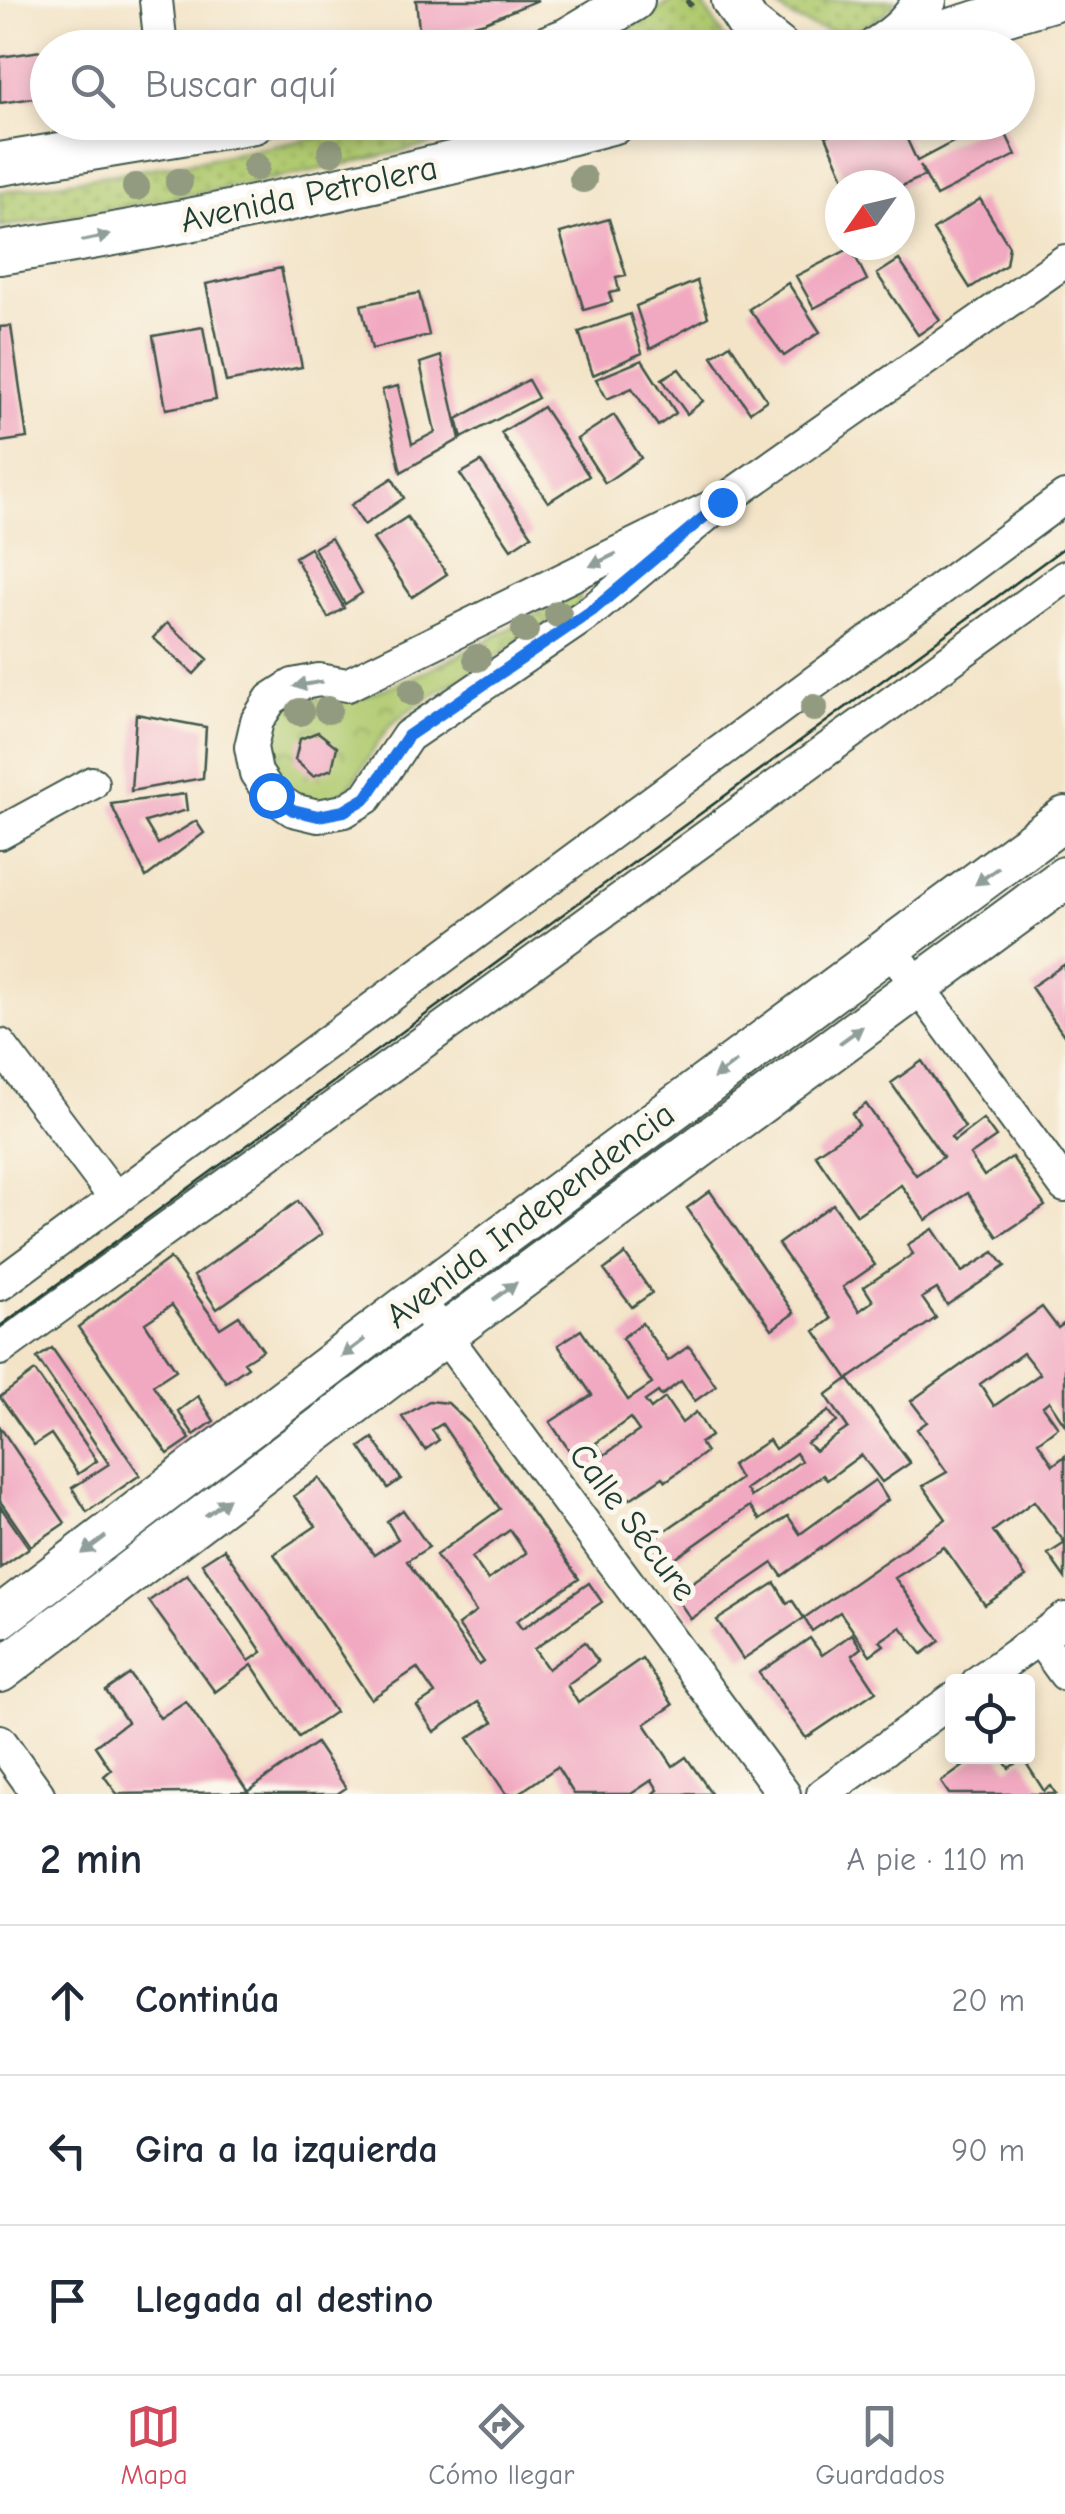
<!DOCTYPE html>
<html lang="es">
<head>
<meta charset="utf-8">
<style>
  :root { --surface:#fff; --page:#f6f6f7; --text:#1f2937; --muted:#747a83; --line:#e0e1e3; --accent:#d1495b }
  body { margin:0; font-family:"Comic Neue",sans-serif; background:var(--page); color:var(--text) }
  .controls { position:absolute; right:30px; bottom:30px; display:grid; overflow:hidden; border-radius:10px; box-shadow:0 5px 15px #0003 }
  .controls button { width:90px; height:90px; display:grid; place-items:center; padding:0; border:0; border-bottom:2px solid var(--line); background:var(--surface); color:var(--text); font:50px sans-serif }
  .compass { position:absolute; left:825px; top:170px; width:90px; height:90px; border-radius:50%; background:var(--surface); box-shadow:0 5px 15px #0003; rotate:236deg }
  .stop { position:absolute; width:30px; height:30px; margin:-22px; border:8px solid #1a73e8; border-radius:50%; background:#fff }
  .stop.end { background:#1a73e8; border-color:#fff; box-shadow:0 2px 10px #0008 }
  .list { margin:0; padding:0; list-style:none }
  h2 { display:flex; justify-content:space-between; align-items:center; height:130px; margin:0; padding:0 40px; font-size:42px }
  h2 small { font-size:32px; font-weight:400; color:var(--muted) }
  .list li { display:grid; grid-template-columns:65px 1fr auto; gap:30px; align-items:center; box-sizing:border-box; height:150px; padding:0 40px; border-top:2px solid var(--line) }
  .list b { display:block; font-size:38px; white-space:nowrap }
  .list em { font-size:32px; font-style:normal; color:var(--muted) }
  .icon { flex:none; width:55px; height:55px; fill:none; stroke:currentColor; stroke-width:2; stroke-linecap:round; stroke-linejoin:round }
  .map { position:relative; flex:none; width:1065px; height:1794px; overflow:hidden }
  .search { position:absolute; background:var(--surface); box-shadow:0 5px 15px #0003; left:30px; right:30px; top:30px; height:110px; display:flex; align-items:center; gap:25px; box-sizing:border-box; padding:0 35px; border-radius:55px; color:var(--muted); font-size:38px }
  .sheet { height:580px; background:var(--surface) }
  nav { display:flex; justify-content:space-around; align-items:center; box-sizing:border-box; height:140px; border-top:2px solid var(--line); background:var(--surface); font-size:28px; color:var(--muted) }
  nav a { display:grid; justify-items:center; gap:5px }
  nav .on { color:var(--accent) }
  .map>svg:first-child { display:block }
  .grass { fill:url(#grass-dots); stroke:#688452; stroke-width:2.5 }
  .park { fill:url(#park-crowns); stroke:#688452; stroke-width:2.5 }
  .building { fill:#f1a9c1; fill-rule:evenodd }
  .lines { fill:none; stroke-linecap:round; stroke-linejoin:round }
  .minor-casing { stroke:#3f564a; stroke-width:36 }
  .major-casing { stroke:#3f564a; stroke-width:46 }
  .path { stroke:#3f564a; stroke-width:6; stroke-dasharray:8 8; stroke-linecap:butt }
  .minor { stroke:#fff; stroke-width:32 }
  .major { stroke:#fff; stroke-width:42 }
  .tram { stroke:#1f3d34; stroke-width:2.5 }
  .tree { fill:#929b7f }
  .oneway { fill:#8f9e9a }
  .route { stroke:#1a73e8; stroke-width:12 }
  .labels { text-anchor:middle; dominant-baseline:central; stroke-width:10; stroke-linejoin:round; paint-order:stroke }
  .street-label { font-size:35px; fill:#1f3d34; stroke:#fbf7ec }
</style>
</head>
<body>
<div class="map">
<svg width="1065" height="1794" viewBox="0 0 1065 1794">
  <defs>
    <pattern id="grass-dots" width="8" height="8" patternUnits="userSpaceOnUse" patternTransform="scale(2.5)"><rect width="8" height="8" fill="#b0ca70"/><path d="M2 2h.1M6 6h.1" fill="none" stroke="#8fa55d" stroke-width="1.8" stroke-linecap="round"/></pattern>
    <pattern id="park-crowns" width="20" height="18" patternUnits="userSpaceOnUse" patternTransform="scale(2.5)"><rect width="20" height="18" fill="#b0ca70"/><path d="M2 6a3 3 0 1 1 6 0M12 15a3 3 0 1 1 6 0" fill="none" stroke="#8fa55d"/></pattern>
  </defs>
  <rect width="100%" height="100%" fill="#fbf7ec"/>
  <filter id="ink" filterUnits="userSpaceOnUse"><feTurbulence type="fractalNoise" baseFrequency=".01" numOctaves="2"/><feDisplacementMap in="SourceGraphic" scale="20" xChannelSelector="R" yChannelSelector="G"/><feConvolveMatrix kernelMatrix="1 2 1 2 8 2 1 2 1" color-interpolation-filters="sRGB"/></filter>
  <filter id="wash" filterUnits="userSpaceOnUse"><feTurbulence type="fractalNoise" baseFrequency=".0048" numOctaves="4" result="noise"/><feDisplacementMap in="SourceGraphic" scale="40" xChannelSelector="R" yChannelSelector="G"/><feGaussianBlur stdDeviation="2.25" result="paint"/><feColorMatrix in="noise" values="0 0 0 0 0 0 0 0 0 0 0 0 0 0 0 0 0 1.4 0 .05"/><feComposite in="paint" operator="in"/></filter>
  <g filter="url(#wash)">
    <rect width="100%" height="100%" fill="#f3e4c8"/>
    <path class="grass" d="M 674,0 L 700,0 L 730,47 L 598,47 Z
      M 770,0 L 896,0 C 863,48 805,34 770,0 Z
      M 392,123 L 517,123 C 347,168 174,200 0,227 L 0,192 L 191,162 Z"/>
    <path class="park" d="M 573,595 L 581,598 L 580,604 L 414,707 C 406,713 396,720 389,727 C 366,753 347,822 298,799 C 288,794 277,780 268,772 C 267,751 262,729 277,714 C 304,687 330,707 358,698 C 432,674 503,631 573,595 Z"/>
    <g id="blocks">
      <path class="building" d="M 416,0 L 538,0 L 485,22 L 420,39 Z
        M 124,39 L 126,48 L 79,48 L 79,45 Z
        M 48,50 L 48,96 L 0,103 L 0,57 Z
        M 865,122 L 899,122 L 917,161 L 991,122 L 1000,122 L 1016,155 L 936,196 L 920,165 L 924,176 L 900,187 L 847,185 L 826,136 Z
        M 980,199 L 1009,246 L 1006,265 L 970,288 L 933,230 Z
        M 609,219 L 626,275 L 616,277 L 619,291 L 609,293 L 612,302 L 584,310 L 560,233 Z
        M 851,248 L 867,280 L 814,308 L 796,276 Z
        M 899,260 L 940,320 L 918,335 L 877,274 Z
        M 281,268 L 302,367 L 226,382 L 206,284 Z
        M 697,281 L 708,317 L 650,349 L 636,306 Z
        M 788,283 L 820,332 L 784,356 L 749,309 Z
        M 419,293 L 429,335 L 372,349 L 361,305 Z
        M 630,314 L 642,353 L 593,375 L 579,332 Z
        M 11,326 L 27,438 L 0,442 L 0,327 Z
        M 203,327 L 216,400 L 166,409 L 153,336 Z
        M 730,344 L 767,400 L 750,412 L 712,356 Z
        M 441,356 L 460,439 L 401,472 L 382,390 L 398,386 L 412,444 L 435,432 L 420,363 Z
        M 642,360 L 676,413 L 658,426 L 632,388 L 607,399 L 596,379 Z
        M 679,369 L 703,401 L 687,414 L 662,379 Z
        M 528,380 L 538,398 L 462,438 L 457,419 Z
        M 543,407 L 589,476 L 548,502 L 501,433 Z
        M 614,415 L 641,458 L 605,483 L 577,439 Z
        M 481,462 L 532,535 L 511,549 L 460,474 Z
        M 392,478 L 404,498 L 364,525 L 351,505 Z
        M 407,517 L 447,574 L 412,597 L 373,539 Z
        M 331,538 L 362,593 L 345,604 L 314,548 Z
        M 310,548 L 344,608 L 328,618 L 295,557 Z
        M 167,623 L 208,659 L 194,674 L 153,638 Z
        M 136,714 L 206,727 L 203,778 L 131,791 Z
        M 318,732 L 337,747 L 332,769 L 313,776 L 295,760 L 300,739 Z
        M 185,794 L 187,810 L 145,822 L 158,844 L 196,821 L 204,833 L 146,877 L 111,804 Z
        M 1065,964 L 1065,1037 L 1031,987 Z
        M 922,1061 L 965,1127 L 951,1137 L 954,1141 L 983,1119 L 996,1137 L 970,1155 L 984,1176 L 1012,1157 L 1045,1206 L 998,1237 L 968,1193 L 926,1220 L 901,1185 L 857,1215 L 815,1154 L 859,1125 L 852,1114 L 866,1104 L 916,1175 L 943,1157 L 891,1083 Z
        M 710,1191 L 794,1313 L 772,1329 L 687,1208 Z
        M 298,1201 L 322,1234 L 217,1309 L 194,1276 Z
        M 833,1204 L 875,1265 L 843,1287 L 859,1311 L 873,1301 L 864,1287 L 913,1254 L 907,1245 L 933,1229 L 962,1272 L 994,1252 L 1005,1266 L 947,1305 L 937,1289 L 922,1298 L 936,1318 L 848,1379 L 815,1331 L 831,1319 L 778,1244 Z
        M 625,1254 L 652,1293 L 632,1307 L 604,1270 Z
        M 170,1258 L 220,1328 L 239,1316 L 263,1350 L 244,1362 L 248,1367 L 226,1382 L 172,1305 L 145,1323 L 176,1370 L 153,1385 L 190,1439 L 168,1454 L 78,1327 Z
        M 1042,1307 L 1058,1328 L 1065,1323 L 1065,1425 L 1049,1401 L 1043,1406 L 1058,1427 L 1038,1442 L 1053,1465 L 1065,1456 L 1065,1578 L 1048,1554 L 1065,1543 L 1034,1501 L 993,1531 L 1026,1577 L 985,1605 L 944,1547 L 895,1578 L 940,1641 L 922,1654 L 901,1627 L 880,1641 L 884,1645 L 870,1655 L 840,1612 L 812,1631 L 804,1618 L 946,1519 L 923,1486 L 947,1472 L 917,1429 L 927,1422 L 911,1401 ZM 1023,1353 L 1040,1374 L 994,1406 L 980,1384 Z
        M 642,1323 L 668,1361 L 689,1346 L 716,1386 L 695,1401 L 681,1381 L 661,1396 L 658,1392 L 645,1401 L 651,1409 L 665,1398 L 682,1423 L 696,1412 L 711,1436 L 700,1443 L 706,1452 L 666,1481 L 663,1477 L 630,1499 L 624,1490 L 605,1503 L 550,1422 L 592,1395 L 558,1345 L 581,1330 L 628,1400 L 652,1384 L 622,1338 ZM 630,1418 L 639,1431 L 604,1455 L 596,1443 Z
        M 52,1348 L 140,1475 L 87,1512 L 72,1488 L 109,1464 L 37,1358 Z
        M 35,1371 L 97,1461 L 78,1474 L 51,1434 L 34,1445 L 0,1397 Z
        M 848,1379 L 910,1463 L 882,1482 L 861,1455 L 827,1480 L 823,1475 L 760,1520 L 750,1506 L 662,1568 L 644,1545 L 740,1479 L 732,1465 L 769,1440 L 775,1449 L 829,1411 L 837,1422 L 807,1443 L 815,1451 L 848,1428 L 826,1395 ZM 796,1453 L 801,1461 L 751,1497 L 746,1489 Z
        M 198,1396 L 214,1421 L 194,1435 L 178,1411 Z
        M 429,1401 L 448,1403 L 468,1422 L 579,1579 L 516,1621 L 522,1629 L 589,1583 L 602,1602 L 534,1649 L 548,1669 L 585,1642 L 598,1662 L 567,1685 L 578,1703 L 642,1658 L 673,1705 L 645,1724 L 673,1766 L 686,1757 L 712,1794 L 653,1794 L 658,1790 L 652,1780 L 631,1794 L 574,1794 L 557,1767 L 518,1794 L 506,1794 L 468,1738 L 493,1722 L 478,1702 L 434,1732 L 417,1706 L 435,1694 L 417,1668 L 371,1699 L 274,1554 L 316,1526 L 294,1496 L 319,1478 L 374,1555 L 398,1539 L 387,1521 L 403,1510 L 429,1547 L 407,1561 L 479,1665 L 484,1662 L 458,1625 L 476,1612 L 436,1555 L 500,1509 L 442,1424 L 432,1430 L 439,1440 L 425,1450 L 402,1417 ZM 510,1530 L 526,1553 L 488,1580 L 472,1557 Z
        M 0,1427 L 65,1523 L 31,1546 L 0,1501 Z
        M 373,1438 L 401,1479 L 388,1488 L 360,1447 Z
        M 875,1480 L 888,1500 L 782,1576 L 773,1563 L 691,1619 L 674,1595 L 788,1516 L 800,1534 Z
        M 0,1506 L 29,1548 L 0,1568 Z
        M 224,1549 L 335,1712 L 299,1737 L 252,1665 L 215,1692 L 149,1601 L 187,1574 L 249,1661 L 262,1652 L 202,1563 Z
        M 775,1583 L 787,1603 L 792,1600 L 804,1618 L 743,1659 L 717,1620 Z
        M 852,1634 L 861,1648 L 852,1655 L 876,1691 L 806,1738 L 759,1673 L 810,1638 L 822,1655 Z
        M 130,1674 L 160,1718 L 186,1701 L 248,1792 L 117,1794 L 104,1776 L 111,1770 L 95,1746 L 127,1722 L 106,1691 Z
        M 316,1743 L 346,1788 L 337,1794 L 244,1794 Z
        M 978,1756 L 1000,1756 L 1009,1768 L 1023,1758 L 1044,1791 L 1051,1786 L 1056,1794 L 949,1794 L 941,1782 Z"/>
    </g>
  </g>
  <g filter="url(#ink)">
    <use href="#blocks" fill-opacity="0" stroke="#3f564a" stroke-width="2.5"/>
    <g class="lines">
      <g class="minor-casing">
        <path id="minor" d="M 156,0 L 161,48
          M 722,502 L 347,685 L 319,680 L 293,685 L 271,699 L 257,721 L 251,747 L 256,773 L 271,795 L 293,810 L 318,816 L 344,811 L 367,797 L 408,736 L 593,610 L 722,502 L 1065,261
          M 0,833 L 92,783
          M 890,948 L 1065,1186
          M 0,1045 L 116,1199
          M 0,1284 L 1065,497
          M 432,1318 L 784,1794
          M 0,1349 L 1065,577
          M 1039,1638 L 1065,1674
          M 978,1682 L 1065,1619
          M 0,1741 L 38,1794
          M 823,1794 L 952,1700"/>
      </g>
      <g class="major-casing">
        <path id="major" d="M 733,0 L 749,25 L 778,48
          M 879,47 C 900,34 913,21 925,0
          M 545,48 L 568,39 L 633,0
          M 889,48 L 1052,0
          M 0,164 L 254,122
          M 0,253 C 207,221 412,175 615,122
          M 0,1617 L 417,1299 L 1065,818
          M 0,1671 L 444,1335 L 1065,878"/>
      </g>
      <path class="path" d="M 687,0 L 696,13"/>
      <use href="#minor" class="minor"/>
      <use href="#major" class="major"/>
      <path class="tram" d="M 0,1326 L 1065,547"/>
    </g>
    <g class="tree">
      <circle cx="331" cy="152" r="14"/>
      <circle cx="256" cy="167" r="14"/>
      <circle cx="583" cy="179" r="14"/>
      <circle cx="179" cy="182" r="14"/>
      <circle cx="136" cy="187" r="14"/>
      <circle cx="558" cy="614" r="14"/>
      <circle cx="525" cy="630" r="14"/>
      <circle cx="477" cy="658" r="14"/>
      <circle cx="412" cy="692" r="14"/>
      <circle cx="814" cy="708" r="14"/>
      <circle cx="328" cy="710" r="14"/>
      <circle cx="300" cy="712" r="14"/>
    </g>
    <defs><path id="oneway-solid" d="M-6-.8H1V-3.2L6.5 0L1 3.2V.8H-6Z" transform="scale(2.5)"/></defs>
    <g class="oneway">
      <use href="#oneway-solid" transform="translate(96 238) rotate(-11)"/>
      <use href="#oneway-solid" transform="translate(603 560) rotate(154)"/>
      <use href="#oneway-solid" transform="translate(308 684) rotate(170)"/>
      <use href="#oneway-solid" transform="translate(987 876) rotate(144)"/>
      <use href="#oneway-solid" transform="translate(851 1035) rotate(-36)"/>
      <use href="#oneway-solid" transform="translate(725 1070) rotate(143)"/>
      <use href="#oneway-solid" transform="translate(505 1291) rotate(-36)"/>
      <use href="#oneway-solid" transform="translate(353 1348) rotate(143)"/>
      <use href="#oneway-solid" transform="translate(217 1507) rotate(-37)"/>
      <use href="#oneway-solid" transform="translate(94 1545) rotate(143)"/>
    </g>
  </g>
  <g class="lines" filter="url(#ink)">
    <path class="route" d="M 271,795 L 293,810 L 318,816 L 344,811 L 366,798 L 408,736 L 593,610 L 722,502"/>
  </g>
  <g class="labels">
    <g class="street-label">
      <text transform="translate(309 194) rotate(-12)">Avenida Petrolera</text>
      <text transform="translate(530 1215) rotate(-37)">Avenida Independencia</text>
      <text transform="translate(633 1522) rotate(53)">Calle Sécure</text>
    </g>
  </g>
</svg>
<div class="controls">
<button><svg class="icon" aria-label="locate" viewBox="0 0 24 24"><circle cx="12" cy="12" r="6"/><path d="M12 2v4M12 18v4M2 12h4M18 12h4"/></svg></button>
</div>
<svg class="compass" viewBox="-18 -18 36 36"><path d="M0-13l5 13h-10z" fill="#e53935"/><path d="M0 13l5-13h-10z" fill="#747a83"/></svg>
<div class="stop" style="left:271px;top:795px"></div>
<div class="stop end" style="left:722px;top:502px"></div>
<div class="search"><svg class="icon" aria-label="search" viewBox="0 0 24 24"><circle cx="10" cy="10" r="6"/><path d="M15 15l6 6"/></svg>Buscar aquí</div>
</div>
<section class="sheet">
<h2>2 min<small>A pie · 110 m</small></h2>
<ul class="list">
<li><svg class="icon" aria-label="ahead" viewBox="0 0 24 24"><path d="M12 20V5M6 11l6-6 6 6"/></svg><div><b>Continúa</b></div><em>20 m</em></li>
<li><svg class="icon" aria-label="left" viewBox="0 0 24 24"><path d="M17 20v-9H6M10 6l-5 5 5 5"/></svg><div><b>Gira a la izquierda</b></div><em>90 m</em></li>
<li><svg class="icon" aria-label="arrive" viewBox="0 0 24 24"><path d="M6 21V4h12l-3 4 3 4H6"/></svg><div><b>Llegada al destino</b></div></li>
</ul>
</section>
<nav>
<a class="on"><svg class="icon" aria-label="map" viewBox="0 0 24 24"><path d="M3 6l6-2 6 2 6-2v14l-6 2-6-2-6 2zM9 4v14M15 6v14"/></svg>Mapa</a>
<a><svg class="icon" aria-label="directions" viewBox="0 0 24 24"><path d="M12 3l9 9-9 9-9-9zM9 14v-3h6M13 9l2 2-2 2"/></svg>Cómo llegar</a>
<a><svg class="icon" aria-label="saved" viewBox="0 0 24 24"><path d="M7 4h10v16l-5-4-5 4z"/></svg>Guardados</a>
</nav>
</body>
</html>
